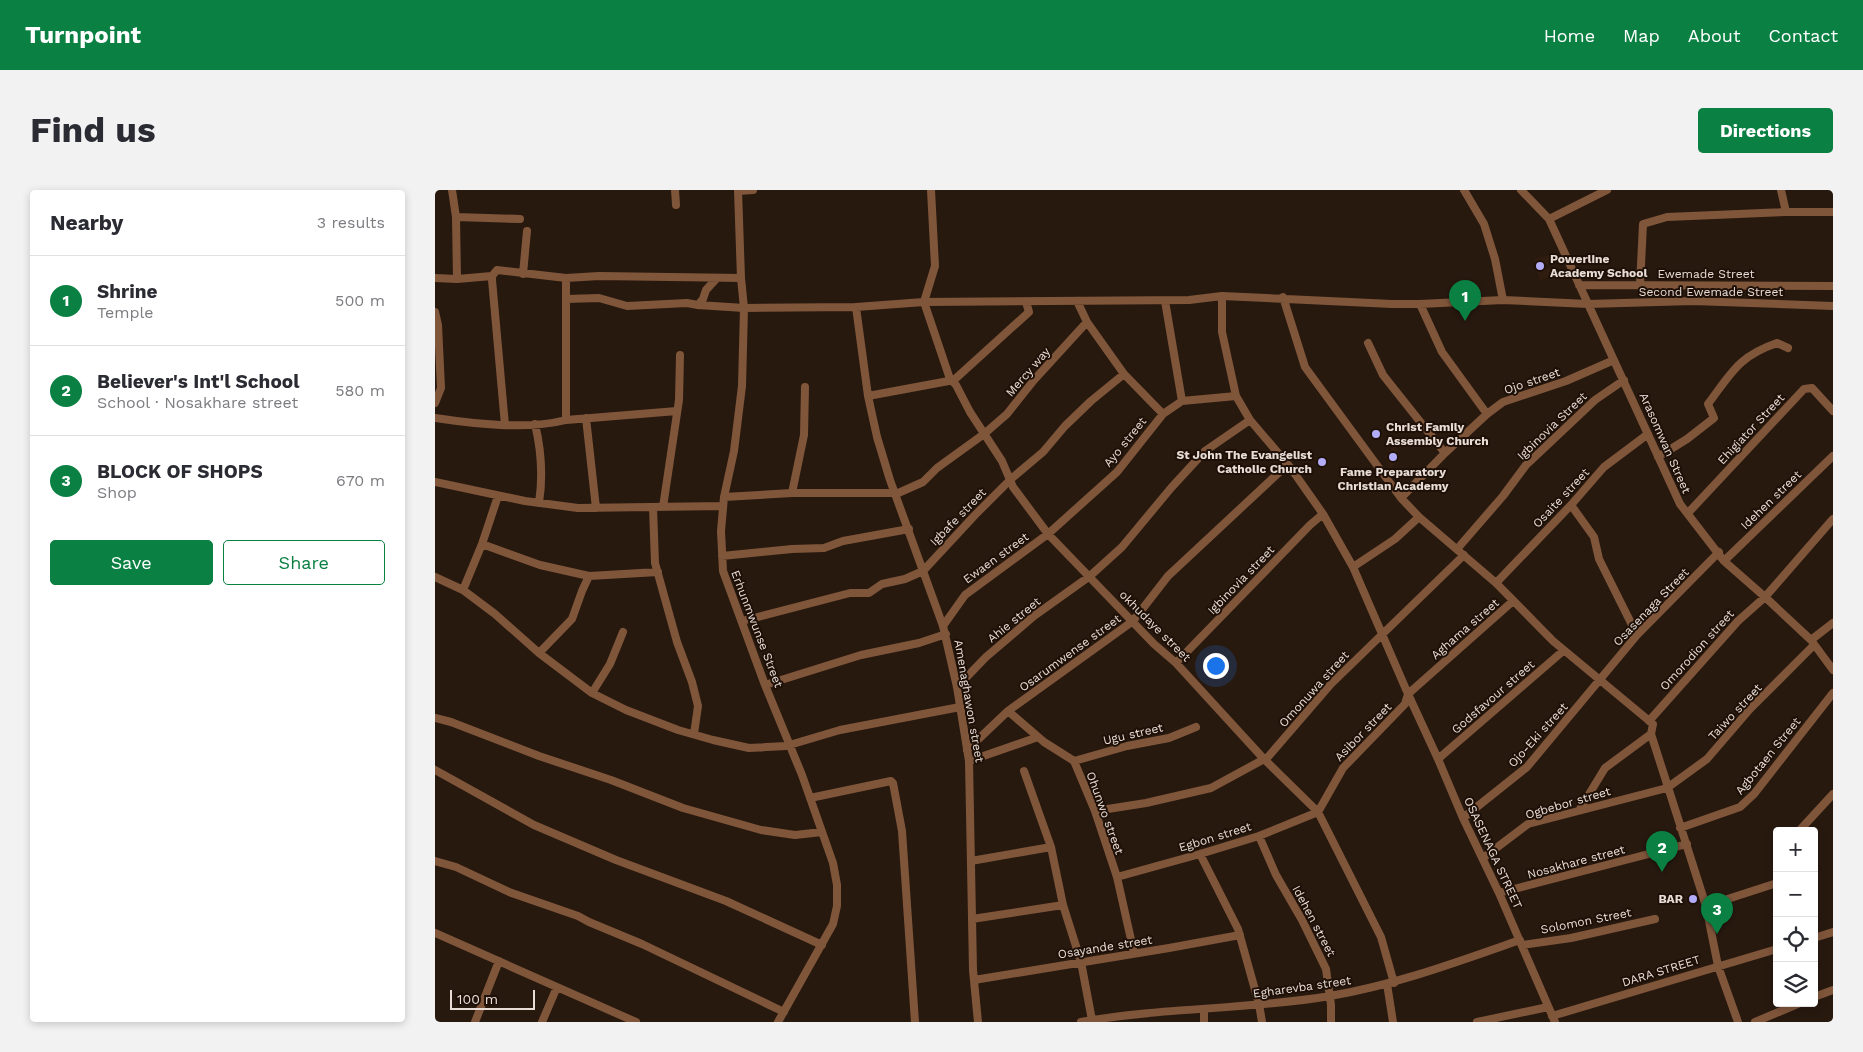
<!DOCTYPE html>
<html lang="en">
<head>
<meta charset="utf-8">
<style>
  :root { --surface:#fff; --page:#f2f2f3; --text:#2b2b33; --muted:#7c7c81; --line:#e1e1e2; --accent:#0b8043 }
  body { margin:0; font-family:"Work Sans",sans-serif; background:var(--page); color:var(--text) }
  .controls { position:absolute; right:15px; bottom:15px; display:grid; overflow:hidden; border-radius:5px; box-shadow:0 2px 8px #0003 }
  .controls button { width:45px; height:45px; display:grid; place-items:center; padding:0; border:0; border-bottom:1px solid var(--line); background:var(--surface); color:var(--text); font:25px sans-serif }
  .scale { position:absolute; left:15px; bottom:12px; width:85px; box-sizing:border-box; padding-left:5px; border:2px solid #e8ddd7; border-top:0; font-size:14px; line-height:18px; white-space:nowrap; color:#e8ddd7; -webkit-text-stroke:4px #1e1007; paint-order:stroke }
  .you { position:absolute; left:780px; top:475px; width:18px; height:18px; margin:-12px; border:4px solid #fff; border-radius:50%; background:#1a73e8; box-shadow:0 0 0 8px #1a73e833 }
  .badge { display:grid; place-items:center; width:32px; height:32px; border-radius:50%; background:var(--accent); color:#fff; font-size:16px; font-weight:700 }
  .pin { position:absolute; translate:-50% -41px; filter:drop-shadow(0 1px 2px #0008) }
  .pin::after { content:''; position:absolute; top:26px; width:18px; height:15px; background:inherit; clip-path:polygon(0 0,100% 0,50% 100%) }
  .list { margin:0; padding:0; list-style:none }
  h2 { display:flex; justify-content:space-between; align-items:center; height:65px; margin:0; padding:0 20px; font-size:21px }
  h2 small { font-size:16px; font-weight:400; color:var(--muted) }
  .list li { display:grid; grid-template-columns:32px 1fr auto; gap:15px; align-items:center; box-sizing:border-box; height:90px; padding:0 20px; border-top:1px solid var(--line) }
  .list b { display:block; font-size:19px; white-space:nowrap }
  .list p { margin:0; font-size:16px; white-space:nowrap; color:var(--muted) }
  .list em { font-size:16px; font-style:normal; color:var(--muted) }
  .actions { display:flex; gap:10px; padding:15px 20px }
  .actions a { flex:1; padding:11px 0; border:1px solid var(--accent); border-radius:5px; text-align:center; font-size:18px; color:var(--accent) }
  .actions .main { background:var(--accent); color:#fff }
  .icon { flex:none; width:28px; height:28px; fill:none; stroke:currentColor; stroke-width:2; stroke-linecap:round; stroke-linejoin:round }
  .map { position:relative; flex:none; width:1398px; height:832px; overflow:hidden; border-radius:5px }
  header { display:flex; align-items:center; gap:30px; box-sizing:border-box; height:70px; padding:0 25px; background:var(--accent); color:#fff }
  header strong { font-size:24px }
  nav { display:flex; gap:28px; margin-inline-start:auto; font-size:18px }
  .intro { display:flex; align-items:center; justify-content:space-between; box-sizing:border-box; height:120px; padding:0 30px }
  h1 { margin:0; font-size:35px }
  .button { padding:12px 22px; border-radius:5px; background:var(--accent); color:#fff; font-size:18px; font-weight:700 }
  main { display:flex; gap:30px; padding:0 30px }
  aside { flex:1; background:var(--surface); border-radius:5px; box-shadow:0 2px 8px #0003 }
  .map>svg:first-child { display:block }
  .built { fill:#311d0f }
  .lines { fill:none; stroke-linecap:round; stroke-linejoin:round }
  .minor { stroke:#80563b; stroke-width:8 }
  .poi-dot { fill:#b3adf9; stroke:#1e1007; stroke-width:2 }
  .labels { text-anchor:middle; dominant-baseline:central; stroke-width:4; stroke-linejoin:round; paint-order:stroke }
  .poi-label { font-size:12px; font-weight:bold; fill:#e8ddd7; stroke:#1e1007; text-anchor:start }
  .street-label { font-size:12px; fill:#e8ddd7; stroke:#1e1007 }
</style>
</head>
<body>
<header>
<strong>Turnpoint</strong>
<nav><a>Home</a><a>Map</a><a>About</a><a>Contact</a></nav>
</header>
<div class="intro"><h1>Find us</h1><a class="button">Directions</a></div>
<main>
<aside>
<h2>Nearby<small>3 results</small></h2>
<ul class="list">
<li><span class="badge">1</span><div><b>Shrine</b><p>Temple</p></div><em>500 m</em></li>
<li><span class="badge">2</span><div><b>Believer's Int'l School</b><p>School · Nosakhare street</p></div><em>580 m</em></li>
<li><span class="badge">3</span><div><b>BLOCK OF SHOPS</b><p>Shop</p></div><em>670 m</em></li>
</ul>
<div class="actions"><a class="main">Save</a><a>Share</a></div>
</aside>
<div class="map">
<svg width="1398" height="832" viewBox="0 0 1398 832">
  <rect width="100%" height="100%" fill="#28190f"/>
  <path class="built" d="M 1119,63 L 1122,71 L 1109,76 L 1110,80 L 1119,77 L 1121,85 L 1105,90 L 1099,70 Z
    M 960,254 L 965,267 L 955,280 L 950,266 Z"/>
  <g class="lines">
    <path class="minor" d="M 17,0 L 21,27 L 22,89
      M 240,0 L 241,15
      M 303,0 L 306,88 L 309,118 L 307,196 L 299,261 L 289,307 L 286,341 L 288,381 L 330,495 L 367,585 L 398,673 L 402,695 L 402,716 L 398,734 L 343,832
      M 496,0 L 500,76 L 489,112 L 515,189 L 521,195 L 535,222 L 567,271 L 578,297 L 613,344 L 719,454 L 741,473 L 828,568 L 883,622 L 946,747 L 959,793
      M 1029,0 L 1049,34 L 1060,69 L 1068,110
      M 1086,0 L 1114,29 L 1245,314 L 1289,371 L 1330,407 L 1398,329
      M 1346,0 L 1351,22
      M 303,1 L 318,0
      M 21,27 L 85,29
      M 1114,29 L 1172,0
      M 88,84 L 92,41
      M 0,88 L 22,89 L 57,86
      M 1144,95 L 1398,96
      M 1205,95 L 1208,34 L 1232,27 L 1351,22 L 1398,22
      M 787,106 L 787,142 L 801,206 L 815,230 L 855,277 L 888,324 L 918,377 L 973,504 L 1003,569 L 1028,628 L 1064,703 L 1120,832
      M 848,107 L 870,177 L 966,308 L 984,327 L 1061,393 L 1118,451 L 1218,534 L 1216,544 L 1271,716 L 1283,776 L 1303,832
      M 131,109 L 164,108 L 192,116 L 252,113 L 263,115 L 309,118 L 421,117 L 489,112 L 754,110 L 787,106 L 957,114 L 985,114 L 1068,110 L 1153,114 L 1258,111 L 1398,116
      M 642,111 L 652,132 L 689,184 L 728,224
      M 730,111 L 747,211
      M 985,114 L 1007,162 L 1052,224
      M 263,115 L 268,109 L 271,100 L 282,88
      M 421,117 L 433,206 L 442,247 L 455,290 L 508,436 L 522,497 L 534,571 L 538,780 L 543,832
      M 0,122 L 3,135 L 6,198 L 0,213
      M 933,153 L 948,185 L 1010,263
      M 433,206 L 519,190 L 594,122 L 591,112
      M 0,228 C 40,234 92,240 131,230 L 131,88
      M 151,228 L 161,318
      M 131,230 L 242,221
      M 100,234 C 106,259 108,287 104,313
      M 70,235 L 57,90 L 57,86 L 62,80 L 131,88 L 164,86 L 306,88
      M 1223,267 L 1252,249 L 1279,228 L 1273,214 C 1297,182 1304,166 1342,153 L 1353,158
      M 0,292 L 90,311 L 143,318 L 288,316
      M 357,303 L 369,245 L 370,197
      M 461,304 L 488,292 L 502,278 L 549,244 L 572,224 L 599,190 L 652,132
      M 289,307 L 357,303 L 460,303
      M 966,308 L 1010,263 L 1052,224 L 1068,212 L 1131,191 L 1179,170
      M 1136,315 L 1159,347 L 1164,369 L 1202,445
      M 218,317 L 220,373 L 242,452 L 257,492 L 263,516 L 259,544
      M 228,317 L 244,210 L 245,165
      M 1253,323 L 1369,199 L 1377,198 L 1398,221
      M 47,354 L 105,375 L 154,386 L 223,382
      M 1023,358 L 1068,306 L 1091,275 L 1160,210 L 1189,190
      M 287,366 L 357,359 L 389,358 L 408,351 L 474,339
      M 1289,371 L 1398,266
      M 918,377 L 960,349 L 984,327
      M 0,387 L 28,400 L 60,424 L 104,463 L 157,503 L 191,520 L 243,540 L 278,550 L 314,558 L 351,556 L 405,540 L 525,517
      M 1061,393 L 1136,315 L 1169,277 L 1213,244
      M 28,400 L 47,354 L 63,306
      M 307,431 L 415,403 L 434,403 L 447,394 L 470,389 L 488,381 L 540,325 L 576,289 L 608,262 L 630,236 L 656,211 L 689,184
      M 508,436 L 530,405 L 613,344 L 682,282 L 728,224 L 747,211 L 801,206
      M 1376,450 L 1398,433
      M 104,463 L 137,429 L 147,401 L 154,386
      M 741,473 L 875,335 L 888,324
      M 330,495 L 426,465 L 484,453 L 511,444
      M 522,497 L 551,467 L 599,426 L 655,386 L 687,357 L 736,298 L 770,261 L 815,230
      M 157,503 L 175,474 L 188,442
      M 573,521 L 609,552 L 639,571 L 660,621 L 682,687 L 699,763
      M 0,528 L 16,532 L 104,566 L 176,590 L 248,618 L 326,640 L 360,645 L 387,642
      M 1214,531 L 1303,431 L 1330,407 L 1376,450 L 1398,480
      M 532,560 L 573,521 L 698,431 L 733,386 L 852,275
      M 1003,569 L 1128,461
      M 534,571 L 603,547
      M 639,571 L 692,556 L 734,548 L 761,537
      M 0,580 L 99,635 L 181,670 L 291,711 L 387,755
      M 589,581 L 616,657 L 628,715 L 646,772 L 657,830
      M 375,608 L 456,591 L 458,593 L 467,641 L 480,832
      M 1145,619 L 1170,578 L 1216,544
      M 660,621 L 711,613 L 776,598 L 833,567 L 896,494 L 1029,365
      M 1028,628 L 1092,577 L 1202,445 L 1284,362
      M 1245,638 L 1305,617 L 1319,604 L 1398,503
      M 1364,641 L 1398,604
      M 824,646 L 841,685 L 867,730 L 891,779 L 896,815 L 896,832
      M 765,664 L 803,739 L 824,814 L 827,832
      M 1048,668 L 1093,634 L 1232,598 L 1272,569 L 1315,519 L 1379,455
      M 0,671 L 21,677 L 74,702 L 143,726 L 154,732 L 207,754 L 349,822
      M 536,671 L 616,657
      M 682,687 L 765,664 L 824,646 L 883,622 L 908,578 L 970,514 L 973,504 L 1078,411
      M 1064,703 L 1252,654
      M 1271,716 L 1342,693
      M 537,729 L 628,715
      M 0,743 L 201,832
      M 1379,748 L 1398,742
      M 1087,755 L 1136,748 L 1220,729
      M 539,790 L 734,758 L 805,745
      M 952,794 L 958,832
      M 1379,807 L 1398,800
      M 1117,826 L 1342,759
      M 40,832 L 64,771
      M 107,832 L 122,797
      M 646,832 C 728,817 813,820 895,806 C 960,795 1022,772 1085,750
      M 769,832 L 769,820
      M 1042,832 L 1113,817
      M 1320,832 L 1365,813"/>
  </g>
  <g class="poi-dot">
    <circle cx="1105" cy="76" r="5"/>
    <circle cx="941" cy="244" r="5"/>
    <circle cx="958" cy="267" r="5"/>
    <circle cx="887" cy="272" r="5"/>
    <circle cx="1258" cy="709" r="5"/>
  </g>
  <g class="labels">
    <g class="poi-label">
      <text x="1115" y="69">Powerline<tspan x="1115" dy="14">Academy School</tspan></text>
      <text x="951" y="237">Christ Family<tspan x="951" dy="14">Assembly Church</tspan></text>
      <text x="877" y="265" text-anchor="end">St John The Evangelist<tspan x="877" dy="14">Catholic Church</tspan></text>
      <text x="958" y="282" text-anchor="middle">Fame Preparatory<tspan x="958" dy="14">Christian Academy</tspan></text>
      <text x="1248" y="709" text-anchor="end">BAR</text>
    </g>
    <g class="street-label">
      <text x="1271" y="84">Ewemade Street</text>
      <text x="1276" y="102">Second Ewemade Street</text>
      <text transform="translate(593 182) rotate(-49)">Mercy way</text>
      <text transform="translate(1097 191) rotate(-19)">Ojo street</text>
      <text transform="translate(1117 236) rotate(-44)">Igbinovia Street</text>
      <text transform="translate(1316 239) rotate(-47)">Ehigiator Street</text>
      <text transform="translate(690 252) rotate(-51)">Ayo street</text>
      <text transform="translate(1230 253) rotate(66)">Arasomwan Street</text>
      <text transform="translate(1126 308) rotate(-47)">Osaite street</text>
      <text transform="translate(1336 310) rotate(-44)">Idehen street</text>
      <text transform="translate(523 327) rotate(-46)">Igbafe street</text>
      <text transform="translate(561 368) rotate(-36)">Ewaen street</text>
      <text transform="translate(806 390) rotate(-46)">Igbinovia street</text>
      <text transform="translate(1216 417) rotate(-46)">Osasenaga Street</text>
      <text transform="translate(579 430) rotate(-39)">Ahie street</text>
      <text transform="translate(720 436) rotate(45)">okhudaye street</text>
      <text transform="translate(322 439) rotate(69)">Erhunmwunse Street</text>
      <text transform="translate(1030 439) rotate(-41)">Aghama street</text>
      <text transform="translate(1262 460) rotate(-48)">Omorodion street</text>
      <text transform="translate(635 463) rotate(-36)">Osarumwense street</text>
      <text transform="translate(879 499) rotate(-48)">Omonuwa street</text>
      <text transform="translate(1058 507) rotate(-41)">Godsfavour street</text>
      <text transform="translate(534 511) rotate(80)">Amenaghawon street</text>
      <text transform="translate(1300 522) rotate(-47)">Taiwo street</text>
      <text transform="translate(928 542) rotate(-46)">Asibor street</text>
      <text transform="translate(698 544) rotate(-13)">Ugu street</text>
      <text transform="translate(1103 545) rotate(-48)">Ojo-Eki street</text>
      <text transform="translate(1333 566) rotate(-51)">Agbotaen Street</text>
      <text transform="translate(1133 613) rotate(-16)">Ogbebor street</text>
      <text transform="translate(670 623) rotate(70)">Ohunwo street</text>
      <text transform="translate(780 647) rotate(-17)">Egbon street</text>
      <text transform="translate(1058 663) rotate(65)">OSASENAGA STREET</text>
      <text transform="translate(1141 672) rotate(-15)">Nosakhare street</text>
      <text transform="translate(879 731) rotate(62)">Idehen street</text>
      <text transform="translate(1151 731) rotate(-11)">Solomon Street</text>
      <text transform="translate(670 757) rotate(-9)">Osayande street</text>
      <text transform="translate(1226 781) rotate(-17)">DARA STREET</text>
      <text transform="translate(867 797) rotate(-8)">Egharevba street</text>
    </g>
  </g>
</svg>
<div class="controls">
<button>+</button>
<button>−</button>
<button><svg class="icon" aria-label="locate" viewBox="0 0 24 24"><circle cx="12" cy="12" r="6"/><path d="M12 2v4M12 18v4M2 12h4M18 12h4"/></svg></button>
<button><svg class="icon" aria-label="layers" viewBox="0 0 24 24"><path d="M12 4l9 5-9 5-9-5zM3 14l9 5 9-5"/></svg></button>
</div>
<div class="scale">100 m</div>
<div class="you"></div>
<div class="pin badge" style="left:1030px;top:131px">1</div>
<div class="pin badge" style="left:1227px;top:682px">2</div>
<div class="pin badge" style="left:1282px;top:744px">3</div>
</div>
</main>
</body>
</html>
